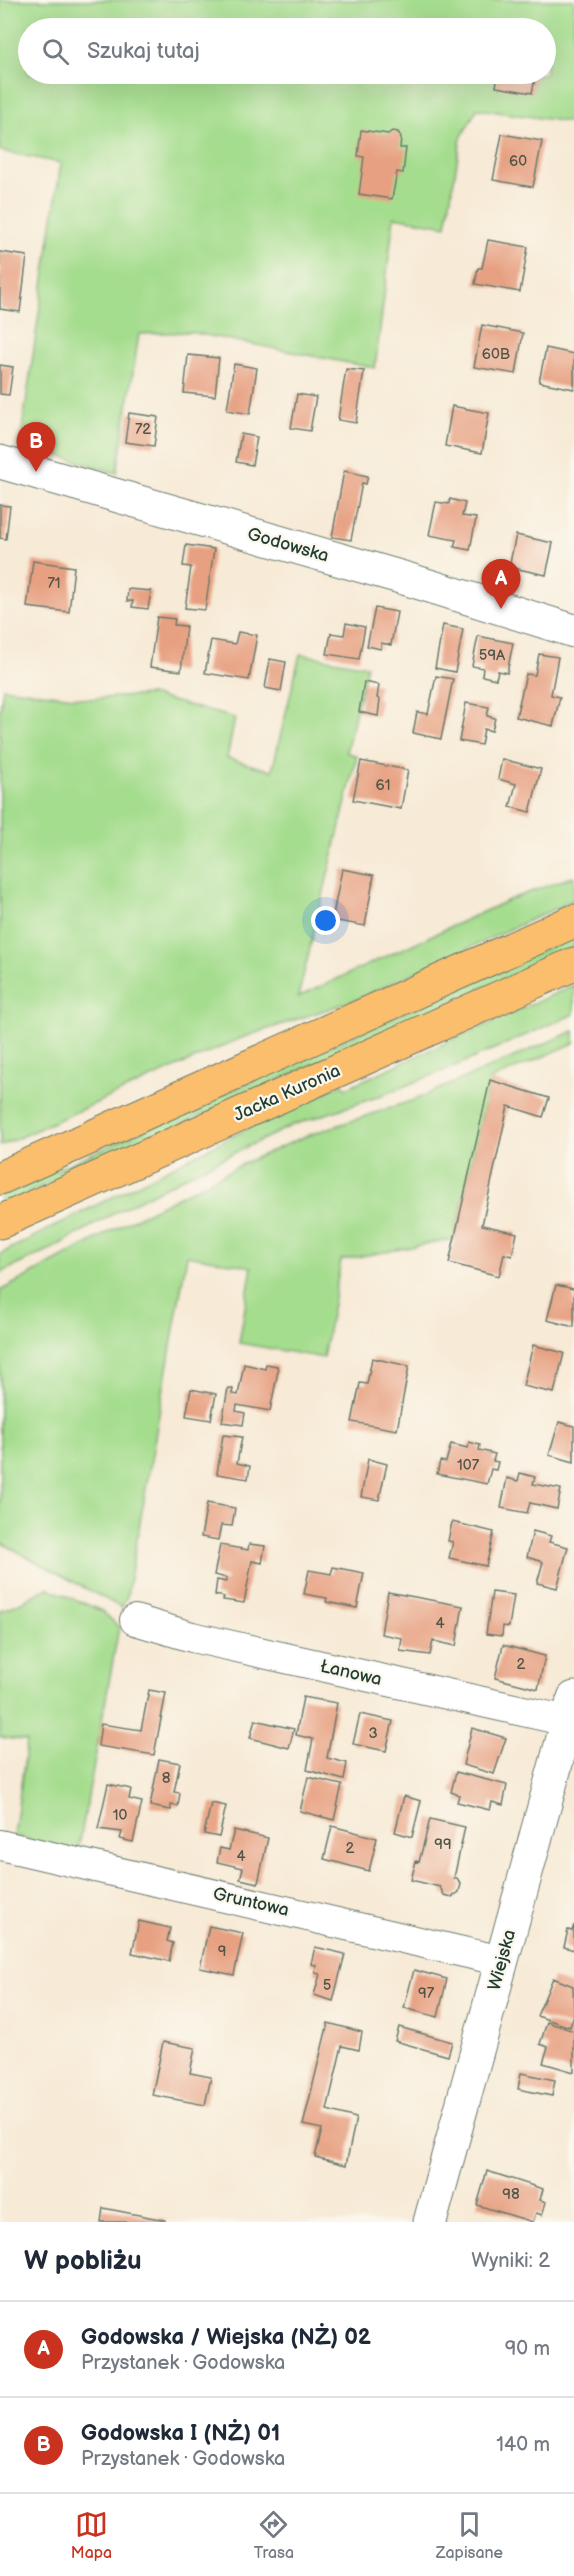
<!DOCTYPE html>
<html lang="pl">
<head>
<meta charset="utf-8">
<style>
  :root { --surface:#fff; --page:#f2f2f3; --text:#1f2937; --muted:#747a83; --line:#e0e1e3; --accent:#c8321e }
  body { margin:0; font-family:"Balsamiq Sans",sans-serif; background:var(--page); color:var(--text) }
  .you { position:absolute; left:326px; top:921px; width:21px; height:21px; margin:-15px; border:4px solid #fff; border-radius:50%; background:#1a73e8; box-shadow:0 0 0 9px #1a73e833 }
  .badge { display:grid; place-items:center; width:39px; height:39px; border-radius:50%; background:var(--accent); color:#fff; font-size:20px; font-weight:700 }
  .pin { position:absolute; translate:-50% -50px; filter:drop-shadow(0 2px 3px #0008) }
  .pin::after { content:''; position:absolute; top:32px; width:21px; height:18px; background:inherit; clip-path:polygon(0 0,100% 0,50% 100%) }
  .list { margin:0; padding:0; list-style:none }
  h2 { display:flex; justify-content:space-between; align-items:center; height:78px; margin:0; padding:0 24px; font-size:26px }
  h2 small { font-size:20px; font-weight:400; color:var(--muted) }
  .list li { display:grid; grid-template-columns:39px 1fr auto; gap:18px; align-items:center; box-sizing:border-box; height:96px; padding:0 24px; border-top:2px solid var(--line) }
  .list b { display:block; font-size:22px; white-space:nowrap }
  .list p { margin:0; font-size:20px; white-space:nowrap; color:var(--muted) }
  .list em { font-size:20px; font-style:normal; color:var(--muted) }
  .icon { flex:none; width:33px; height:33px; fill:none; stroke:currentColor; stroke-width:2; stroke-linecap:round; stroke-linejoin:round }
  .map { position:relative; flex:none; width:574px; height:2222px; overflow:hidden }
  .search { position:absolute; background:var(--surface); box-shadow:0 6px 24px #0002; left:18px; right:18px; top:18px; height:66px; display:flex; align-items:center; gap:15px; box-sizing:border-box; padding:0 21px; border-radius:33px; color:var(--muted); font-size:22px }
  .sheet { height:270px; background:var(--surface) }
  nav { display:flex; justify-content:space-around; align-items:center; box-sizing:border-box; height:84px; border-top:2px solid var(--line); background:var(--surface); font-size:16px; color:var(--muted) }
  nav a { display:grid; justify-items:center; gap:3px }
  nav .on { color:var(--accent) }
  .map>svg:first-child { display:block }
  .green { fill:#a5dd8e; stroke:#628d61; stroke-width:1.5; fill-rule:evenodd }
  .building { fill:#e7a182 }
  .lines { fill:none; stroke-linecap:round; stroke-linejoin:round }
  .minor-casing { stroke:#6b7a6d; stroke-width:32 }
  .tertiary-casing { stroke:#6b7a6d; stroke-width:35 }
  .primary-casing { stroke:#6b7a6d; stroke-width:35 }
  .minor { stroke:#fff; stroke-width:30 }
  .tertiary { stroke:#fff; stroke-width:33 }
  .primary { stroke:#fabe6d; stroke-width:33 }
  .labels { text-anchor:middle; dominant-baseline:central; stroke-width:4.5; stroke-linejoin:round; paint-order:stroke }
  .number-label { font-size:15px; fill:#515648 }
  .street-label { font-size:18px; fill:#1f3d34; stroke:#fbf7ec }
</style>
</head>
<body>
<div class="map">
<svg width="574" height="2222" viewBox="0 0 574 2222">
  <rect width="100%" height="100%" fill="#fbf7ec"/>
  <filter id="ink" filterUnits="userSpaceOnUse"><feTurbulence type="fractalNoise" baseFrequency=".0167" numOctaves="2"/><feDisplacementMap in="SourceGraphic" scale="12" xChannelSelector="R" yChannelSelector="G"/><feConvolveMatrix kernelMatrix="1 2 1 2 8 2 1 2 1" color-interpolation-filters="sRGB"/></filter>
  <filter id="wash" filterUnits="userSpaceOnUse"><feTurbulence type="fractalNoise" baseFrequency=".008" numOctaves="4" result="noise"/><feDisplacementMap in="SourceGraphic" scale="24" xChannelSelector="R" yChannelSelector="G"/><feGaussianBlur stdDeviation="1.35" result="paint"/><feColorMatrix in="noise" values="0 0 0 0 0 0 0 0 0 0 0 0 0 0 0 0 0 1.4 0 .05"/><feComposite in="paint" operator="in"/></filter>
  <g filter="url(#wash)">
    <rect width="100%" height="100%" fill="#f7ead6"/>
    <path class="green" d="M 0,0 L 574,0 L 574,123 L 477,109 L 461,138 L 446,226 L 394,217 L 375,368 L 190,332 L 139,334 L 117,473 L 20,444 L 61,163 L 0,151 ZM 28,28 L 546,28 L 546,74 L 28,74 Z
      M 300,654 L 367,666 L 346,752 L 357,756 L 298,997 L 511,899 L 574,876 L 574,900 L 355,1000 L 241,1038 L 0,1146 L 0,710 L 3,688 L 89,699 L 150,695 L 235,718 L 227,758 L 272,771 Z
      M 574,936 L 574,947 L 0,1206 L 0,1195 Z
      M 574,985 L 574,1014 L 460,1064 L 380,1096 L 293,1125 L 196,1171 L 118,1211 L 55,1247 L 0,1273 L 0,1254 L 286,1109 L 343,1084 L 346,1088 Z
      M 574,1031 L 574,1043 L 490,1080 L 454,1239 L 341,1260 L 323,1358 L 239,1343 L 252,1267 L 187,1255 L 127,1596 L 122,1608 L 0,1542 L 0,1291 L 124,1224 L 249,1161 L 306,1136 L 414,1100 Z
      M 48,1588 L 102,1611 L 119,1627 L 78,1852 L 14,1836 L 27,1741 L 0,1737 L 0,1610 C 18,1607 31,1595 48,1588 Z"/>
    <g id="blocks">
      <path class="building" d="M 498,74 L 536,74 L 532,93 L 496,87 Z
        M 361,130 L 388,134 L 392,131 L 398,132 L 401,137 L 400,148 L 406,148 L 403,173 L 397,172 L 392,199 L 359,194 L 364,157 L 358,156 Z
        M 502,134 L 542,141 L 533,187 L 493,180 Z
        M 488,240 L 528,247 L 520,292 L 475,284 L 478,268 L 482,268 Z
        M 0,252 L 27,256 L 20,312 L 0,309 Z
        M 482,325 L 523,333 L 516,374 L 474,367 Z
        M 546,348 L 574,354 L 574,389 L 539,382 Z
        M 188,355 L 219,358 L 215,396 L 184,393 Z
        M 234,364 L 257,368 L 250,414 L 227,410 Z
        M 0,365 L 13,367 L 9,395 L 0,394 Z
        M 346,369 L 364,371 L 356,423 L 338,420 Z
        M 297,394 L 316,397 L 310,431 L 291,428 Z
        M 452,406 L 489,413 L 482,453 L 445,446 Z
        M 129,413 L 158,417 L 154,446 L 125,442 Z
        M 241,434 L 257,437 L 252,465 L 236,462 Z
        M 344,471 L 368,476 L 366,484 L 362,483 L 351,540 L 332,537 Z
        M 450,499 L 465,503 L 462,516 L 476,518 L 470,550 L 454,547 L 456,540 L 429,535 L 436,502 L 449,504 Z
        M 0,505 L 10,506 L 6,539 L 0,538 Z
        M 516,535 L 553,543 L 546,575 L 509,567 Z
        M 186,545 L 214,549 L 205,610 L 185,608 L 191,567 L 183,566 Z
        M 33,561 L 74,567 L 69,612 L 27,607 Z
        M 128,589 L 151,591 L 148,609 L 132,607 L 133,601 L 127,601 Z
        M 375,608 L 397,612 L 391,645 L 381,643 L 381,649 L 367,646 Z
        M 157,617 L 175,619 L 174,625 L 186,626 L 181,671 L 150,667 Z
        M 346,623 L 365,627 L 359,659 L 327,654 L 331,633 L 344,635 Z
        M 443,625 L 463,629 L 455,672 L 435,668 Z
        M 238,632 L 257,635 L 249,680 L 205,673 L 211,640 L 235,644 Z
        M 478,636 L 513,643 L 507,673 L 498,671 L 496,679 L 482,676 L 483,668 L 472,666 Z
        M 539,654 L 558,657 L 551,695 L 560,697 L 553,726 L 516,717 L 526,674 L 535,675 Z
        M 270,659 L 286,662 L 281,691 L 265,688 Z
        M 436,676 L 453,679 L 441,739 L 413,733 L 417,712 L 428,714 Z
        M 364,682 L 379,685 L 377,698 L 380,699 L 378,716 L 359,712 Z
        M 466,703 L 489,707 L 487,716 L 495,718 L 492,731 L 484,729 L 481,745 L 459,741 Z
        M 502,759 L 541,769 L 530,812 L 510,807 L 516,784 L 498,779 Z
        M 361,761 L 408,770 L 401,809 L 353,800 Z
        M 342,869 L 374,875 L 365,926 L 332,920 Z
        M 490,1080 L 549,1098 L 543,1117 L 508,1106 L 482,1225 L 517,1233 L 512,1256 L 504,1254 L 499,1276 L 449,1263 Z
        M 556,1285 L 574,1289 L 574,1327 L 547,1320 Z
        M 533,1345 L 564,1353 L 554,1393 L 523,1386 Z
        M 372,1358 L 409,1366 L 397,1430 L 352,1422 L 360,1383 L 367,1384 Z
        M 244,1364 L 265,1369 L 266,1364 L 277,1366 L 278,1371 L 270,1411 L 237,1405 L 236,1411 L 245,1413 L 243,1425 L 222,1422 L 228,1388 L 233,1389 L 232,1394 L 238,1395 Z
        M 191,1389 L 216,1394 L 211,1420 L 186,1416 Z
        M 559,1422 L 574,1426 L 574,1462 L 549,1455 Z
        M 223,1435 L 242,1437 L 237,1463 L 250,1466 L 248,1479 L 217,1474 Z
        M 469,1442 L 480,1445 L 479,1450 L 495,1454 L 493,1461 L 498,1462 L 496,1470 L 491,1469 L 487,1484 L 437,1474 L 440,1461 L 446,1462 L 451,1444 L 468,1448 Z
        M 368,1459 L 387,1464 L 379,1500 L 361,1497 Z
        M 520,1473 L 535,1477 L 533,1484 L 561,1489 L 557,1509 L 530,1503 L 527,1513 L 501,1508 L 507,1478 L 518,1481 Z
        M 207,1503 L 235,1508 L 232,1526 L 221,1525 L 218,1540 L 201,1537 Z
        M 452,1522 L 494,1532 L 486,1566 L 449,1558 L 453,1542 L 448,1541 Z
        M 533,1531 L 551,1536 L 549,1542 L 568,1547 L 557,1588 L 537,1583 L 543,1562 L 527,1557 Z
        M 249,1544 L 265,1546 L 262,1563 L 252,1561 L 244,1603 L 223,1600 L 224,1597 L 215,1595 L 217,1580 L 226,1582 L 227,1578 L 214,1575 L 220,1545 L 248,1550 Z
        M 333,1567 L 364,1573 L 357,1608 L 326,1602 L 327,1598 L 304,1594 L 309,1570 L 331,1574 Z
        M 388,1592 L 463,1606 L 456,1646 L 433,1641 L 430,1655 L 400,1651 L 402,1638 L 381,1634 Z
        M 492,1592 L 514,1595 L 509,1627 L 503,1626 L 502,1636 L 486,1634 Z
        M 503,1645 L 545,1656 L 538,1689 L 495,1678 Z
        M 149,1690 L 166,1693 L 154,1755 L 98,1746 L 101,1724 L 141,1730 Z
        M 303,1697 L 337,1703 L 327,1758 L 347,1763 L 344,1780 L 307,1770 L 313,1739 L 296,1735 Z
        M 360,1714 L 393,1721 L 386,1751 L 353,1744 Z
        M 255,1720 L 294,1729 L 289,1748 L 250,1738 Z
        M 472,1728 L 506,1738 L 494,1774 L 463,1765 Z
        M 159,1759 L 180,1763 L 174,1792 L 180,1793 L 178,1806 L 171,1805 L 171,1810 L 150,1806 Z
        M 456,1772 L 507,1785 L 503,1805 L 492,1802 L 490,1810 L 457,1802 L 459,1795 L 451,1792 Z
        M 308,1777 L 342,1785 L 334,1820 L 300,1811 Z
        M 108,1784 L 131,1789 L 129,1799 L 142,1802 L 133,1842 L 120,1839 L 122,1832 L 98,1829 Z
        M 404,1796 L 421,1801 L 412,1837 L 395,1832 Z
        M 211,1803 L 226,1806 L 219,1837 L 204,1834 Z
        M 430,1819 L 465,1827 L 454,1878 L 457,1878 L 461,1884 L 459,1892 L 452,1897 L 444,1895 L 440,1887 L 411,1880 L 416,1861 L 419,1862 Z
        M 332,1826 L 377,1838 L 369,1871 L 324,1859 Z
        M 234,1830 L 268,1838 L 258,1883 L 240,1879 L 243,1868 L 217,1862 L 220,1848 L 229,1850 Z
        M 139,1921 L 170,1928 L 167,1941 L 173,1943 L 169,1961 L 132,1953 Z
        M 574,1925 L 574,1950 L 564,1947 L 568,1930 L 572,1931 Z
        M 209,1926 L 243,1933 L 234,1975 L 200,1968 Z
        M 315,1947 L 345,1954 L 333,2001 L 314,1995 L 320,1974 L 315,1973 L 316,1965 L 311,1964 Z
        M 414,1970 L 447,1979 L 438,2017 L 404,2008 Z
        M 553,1978 L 573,1986 L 574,2015 L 570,2027 L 537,2016 Z
        M 547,2022 L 574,2031 L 574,2072 L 543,2063 L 548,2047 L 540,2044 Z
        M 328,2023 L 362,2032 L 359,2050 L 342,2046 L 327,2110 L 356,2118 L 346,2165 L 315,2157 L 322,2129 L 303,2125 Z
        M 399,2027 L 452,2042 L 448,2056 L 395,2041 Z
        M 163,2042 L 195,2048 L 190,2073 L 211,2077 L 205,2105 L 152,2095 Z
        M 521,2073 L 555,2080 L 552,2096 L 518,2089 Z
        M 487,2171 L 543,2189 L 540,2200 L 546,2202 L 542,2215 L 536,2213 L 533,2222 L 477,2205 Z
        M 103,2208 L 165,2220 L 165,2222 L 101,2222 Z"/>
    </g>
  </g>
  <g filter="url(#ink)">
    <use href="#blocks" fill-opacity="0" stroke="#6b7a6d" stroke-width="1.5"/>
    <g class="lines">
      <g class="minor-casing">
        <path id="minor" d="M 135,1620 L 192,1637 L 568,1721
          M 0,1845 L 502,1961"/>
      </g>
      <g class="tertiary-casing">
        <path id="tertiary" d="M 0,462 L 407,579 L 574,631
          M 430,2222 L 574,1698"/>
      </g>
      <g class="primary-casing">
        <path id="primary" d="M 0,1178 L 574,921
          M 0,1222 L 574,964"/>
      </g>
      <use href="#minor" class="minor"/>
      <use href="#tertiary" class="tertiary"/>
      <use href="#primary" class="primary"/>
    </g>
  </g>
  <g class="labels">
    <g class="number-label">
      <text x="518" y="161">60</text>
      <text x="496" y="354">60B</text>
      <text x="143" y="429">72</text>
      <text x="54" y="583">71</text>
      <text x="492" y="655">59A</text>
      <text x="383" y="785">61</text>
      <text x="468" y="1465">107</text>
      <text x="440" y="1623">4</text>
      <text x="521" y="1664">2</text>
      <text x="373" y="1733">3</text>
      <text x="166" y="1778">8</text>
      <text x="120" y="1815">10</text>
      <text x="443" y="1844">99</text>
      <text x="350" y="1848">2</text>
      <text x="241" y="1856">4</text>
      <text x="222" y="1951">9</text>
      <text x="327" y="1985">5</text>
      <text x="426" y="1993">97</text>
      <text x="511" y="2194">98</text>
    </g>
    <g class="street-label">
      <text transform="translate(288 545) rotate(16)">Godowska</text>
      <text transform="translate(287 1093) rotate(-24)">Jacka Kuronia</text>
      <text transform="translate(351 1673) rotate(13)">Łanowa</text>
      <text transform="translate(251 1902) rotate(13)">Gruntowa</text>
      <text transform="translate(502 1960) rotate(-75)">Wiejska</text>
    </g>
  </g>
</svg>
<div class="you"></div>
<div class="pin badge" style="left:501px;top:609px">A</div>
<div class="pin badge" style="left:36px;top:472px">B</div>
<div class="search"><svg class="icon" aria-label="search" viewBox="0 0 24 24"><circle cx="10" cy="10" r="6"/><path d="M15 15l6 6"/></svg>Szukaj tutaj</div>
</div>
<section class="sheet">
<h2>W pobliżu<small>Wyniki: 2</small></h2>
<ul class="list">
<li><span class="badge">A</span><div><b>Godowska / Wiejska (NŻ) 02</b><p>Przystanek · Godowska</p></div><em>90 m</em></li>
<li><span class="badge">B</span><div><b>Godowska I (NŻ) 01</b><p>Przystanek · Godowska</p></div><em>140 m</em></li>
</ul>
</section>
<nav>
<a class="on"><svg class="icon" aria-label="map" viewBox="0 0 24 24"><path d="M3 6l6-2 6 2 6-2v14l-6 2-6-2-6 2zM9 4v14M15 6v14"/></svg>Mapa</a>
<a><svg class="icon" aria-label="directions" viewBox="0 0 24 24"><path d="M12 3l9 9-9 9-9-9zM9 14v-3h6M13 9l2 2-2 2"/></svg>Trasa</a>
<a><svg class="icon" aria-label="saved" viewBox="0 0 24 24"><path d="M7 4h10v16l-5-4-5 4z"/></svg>Zapisane</a>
</nav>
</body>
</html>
